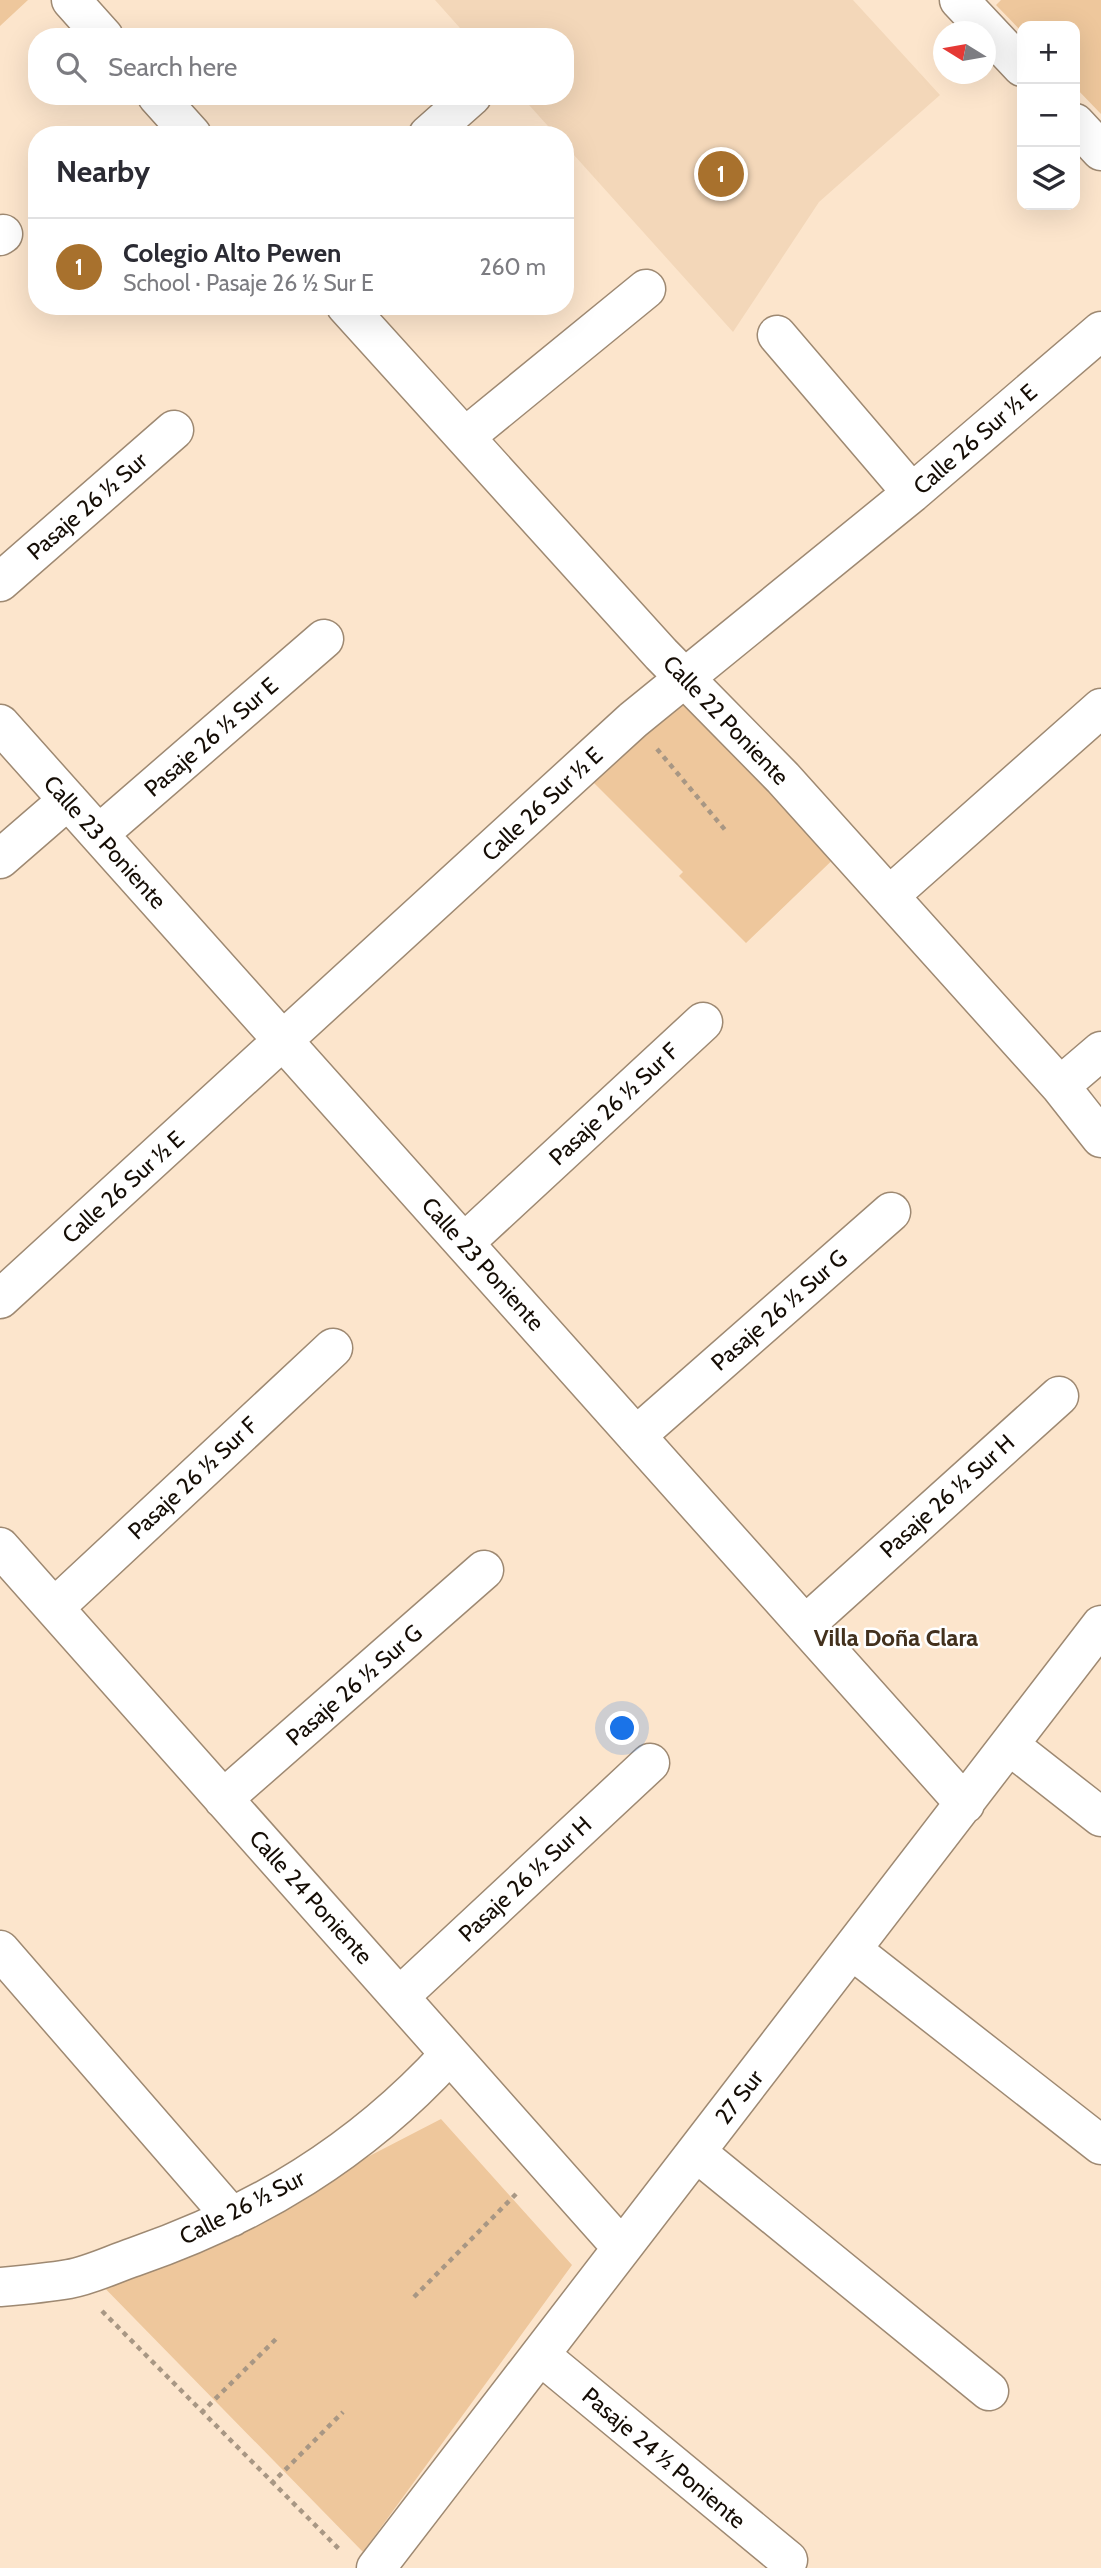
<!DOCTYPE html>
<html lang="en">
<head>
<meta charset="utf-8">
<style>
  :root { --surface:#fff; --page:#f7f7f7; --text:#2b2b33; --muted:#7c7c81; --line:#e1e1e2; --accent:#a8712d }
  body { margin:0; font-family:Cabin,sans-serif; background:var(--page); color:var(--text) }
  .controls { position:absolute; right:21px; top:21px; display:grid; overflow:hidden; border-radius:14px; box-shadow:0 7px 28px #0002 }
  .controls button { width:63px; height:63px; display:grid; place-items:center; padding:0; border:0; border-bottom:2px solid var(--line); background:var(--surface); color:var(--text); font:35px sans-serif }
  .compass { position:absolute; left:933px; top:21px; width:63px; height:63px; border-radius:50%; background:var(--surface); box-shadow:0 7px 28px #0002; rotate:281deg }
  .you { position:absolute; left:623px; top:1729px; width:24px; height:24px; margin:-18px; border:5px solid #fff; border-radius:50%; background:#1a73e8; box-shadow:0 0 0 10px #1a73e833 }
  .badge { display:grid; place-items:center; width:46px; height:46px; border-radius:50%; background:var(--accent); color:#fff; font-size:23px; font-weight:700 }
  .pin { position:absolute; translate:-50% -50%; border:4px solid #fff; box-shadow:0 2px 7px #0006 }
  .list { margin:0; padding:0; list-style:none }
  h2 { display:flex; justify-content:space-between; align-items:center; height:91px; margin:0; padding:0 28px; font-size:30px }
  h2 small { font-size:23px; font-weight:400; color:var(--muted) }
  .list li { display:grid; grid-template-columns:46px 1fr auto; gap:21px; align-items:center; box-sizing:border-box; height:98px; padding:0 28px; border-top:2px solid var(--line) }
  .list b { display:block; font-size:26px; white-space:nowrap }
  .list p { margin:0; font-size:23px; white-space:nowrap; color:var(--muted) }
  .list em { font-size:23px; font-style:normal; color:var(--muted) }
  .icon { flex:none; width:38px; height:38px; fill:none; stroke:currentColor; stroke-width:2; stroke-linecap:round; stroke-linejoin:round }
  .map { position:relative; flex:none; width:1101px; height:2568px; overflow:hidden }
  .search { position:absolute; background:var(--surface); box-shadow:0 7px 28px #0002; left:28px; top:28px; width:546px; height:77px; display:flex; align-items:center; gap:18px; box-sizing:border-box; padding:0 24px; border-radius:28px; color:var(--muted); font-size:26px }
  .panel { position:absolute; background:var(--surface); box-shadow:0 7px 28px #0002; left:28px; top:126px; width:546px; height:189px; border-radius:28px }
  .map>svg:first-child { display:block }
  .built { fill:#f3d7b9 }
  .green { fill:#eec79c }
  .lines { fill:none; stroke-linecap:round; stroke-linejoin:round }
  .minor-casing { stroke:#9e8972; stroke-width:41 }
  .path { stroke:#a89784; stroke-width:4.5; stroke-dasharray:5 5; stroke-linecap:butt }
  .minor { stroke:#fff; stroke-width:38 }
  .labels { text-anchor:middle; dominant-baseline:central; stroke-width:5; stroke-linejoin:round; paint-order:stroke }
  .street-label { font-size:23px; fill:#150d05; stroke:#fff }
  .neighbourhood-label { font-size:24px; font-weight:bold; fill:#43311d; stroke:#fff }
</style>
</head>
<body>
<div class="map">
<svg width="1101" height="2568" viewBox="0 0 1101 2568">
  <rect width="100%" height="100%" fill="#fce5cc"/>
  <path class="built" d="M 435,0 L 853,0 L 940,95 L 819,202 L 733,332 L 565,145 L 565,135 L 556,135 L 521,96 L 565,96 L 565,37 L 468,37 Z"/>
  <path class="green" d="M 0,0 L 28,0 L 0,26 Z
    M 1001,0 L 1101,0 L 1101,114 L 1075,87 L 1075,26 L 1022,26 L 1022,32 L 996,5 Z
    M 682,682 L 846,847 L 746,943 L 679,876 L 683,872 L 584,773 Z
    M 441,2119 L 572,2265 L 363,2552 L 91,2274 L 263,2211 Z"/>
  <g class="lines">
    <g class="minor-casing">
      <path id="minor" d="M 71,0 L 104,37
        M 959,0 L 1022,67
        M 157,96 L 192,135
        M 1075,123 L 1101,151
        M 428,135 L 472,96
        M 0,236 L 3,234
        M 346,306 L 661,654 L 783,778 L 1060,1086 L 1101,1138
        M 777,335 L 912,493
        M 465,437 L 646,289
        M 0,582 L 174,430
        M 0,724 L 965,1804
        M 99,834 L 324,639
        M 0,859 L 68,800
        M 889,896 L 1101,708
        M 1060,1086 L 1101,1051
        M 464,1243 L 703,1022
        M 0,1299 L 633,720 L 912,493 L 1101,331
        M 636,1436 L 891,1212
        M 0,1547 L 622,2248
        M 54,1608 L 333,1348
        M 805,1625 L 1059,1396
        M 1009,1745 L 1101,1817
        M 223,1799 L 484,1570
        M 0,1950 L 232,2217
        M 852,1950 L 1101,2145
        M 400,1996 L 650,1763
        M 696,2152 L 989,2391
        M 0,2287 C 23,2285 46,2283 69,2279 C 91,2275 113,2264 134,2257 C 256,2215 360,2152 448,2056
        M 540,2355 L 788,2560
        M 376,2568 L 1101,1625"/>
    </g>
    <path class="path" d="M 657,749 L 726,831
      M 414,2297 L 519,2191
      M 102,2311 L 340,2550
      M 201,2413 L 276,2339
      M 271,2484 L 343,2412"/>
    <use href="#minor" class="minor"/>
  </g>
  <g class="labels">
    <g class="street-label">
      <text transform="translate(975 439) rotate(-41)">Calle 26 Sur ½ E</text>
      <text transform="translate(87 506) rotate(-41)">Pasaje 26 ½ Sur</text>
      <text transform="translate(726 720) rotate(46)">Calle 22 Poniente</text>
      <text transform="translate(211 737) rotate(-41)">Pasaje 26 ½ Sur E</text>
      <text transform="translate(542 804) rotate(-43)">Calle 26 Sur ½ E</text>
      <text transform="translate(105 842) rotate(48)">Calle 23 Poniente</text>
      <text transform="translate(614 1104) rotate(-43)">Pasaje 26 ½ Sur F</text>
      <text transform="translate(123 1187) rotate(-42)">Calle 26 Sur ½ E</text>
      <text transform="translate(483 1264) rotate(48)">Calle 23 Poniente</text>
      <text transform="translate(779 1310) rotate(-41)">Pasaje 26 ½ Sur G</text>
      <text transform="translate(193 1478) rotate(-43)">Pasaje 26 ½ Sur F</text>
      <text transform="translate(947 1496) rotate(-42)">Pasaje 26 ½ Sur H</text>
      <text transform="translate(354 1685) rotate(-41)">Pasaje 26 ½ Sur G</text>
      <text transform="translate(525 1879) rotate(-43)">Pasaje 26 ½ Sur H</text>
      <text transform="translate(311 1897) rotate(48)">Calle 24 Poniente</text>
      <text transform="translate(739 2097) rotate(-52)">27 Sur</text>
      <text transform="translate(242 2207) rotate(-27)">Calle 26 ½ Sur</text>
      <text transform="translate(664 2458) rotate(40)">Pasaje 24 ½ Poniente</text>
    </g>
    <g class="neighbourhood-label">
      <text x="896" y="1637">Villa Doña Clara</text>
    </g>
  </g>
</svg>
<div class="controls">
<button>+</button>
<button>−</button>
<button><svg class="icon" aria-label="layers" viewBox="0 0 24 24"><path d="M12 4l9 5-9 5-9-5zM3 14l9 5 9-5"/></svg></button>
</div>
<svg class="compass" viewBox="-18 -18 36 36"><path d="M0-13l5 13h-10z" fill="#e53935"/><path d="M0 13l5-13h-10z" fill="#7c7c81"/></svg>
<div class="you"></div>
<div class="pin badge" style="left:721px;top:174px">1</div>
<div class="search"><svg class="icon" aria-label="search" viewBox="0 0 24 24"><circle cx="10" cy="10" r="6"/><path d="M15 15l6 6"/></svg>Search here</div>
<section class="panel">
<h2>Nearby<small></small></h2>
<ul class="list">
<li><span class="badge">1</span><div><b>Colegio Alto Pewen</b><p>School · Pasaje 26 ½ Sur E</p></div><em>260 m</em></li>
</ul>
</section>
</div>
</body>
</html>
